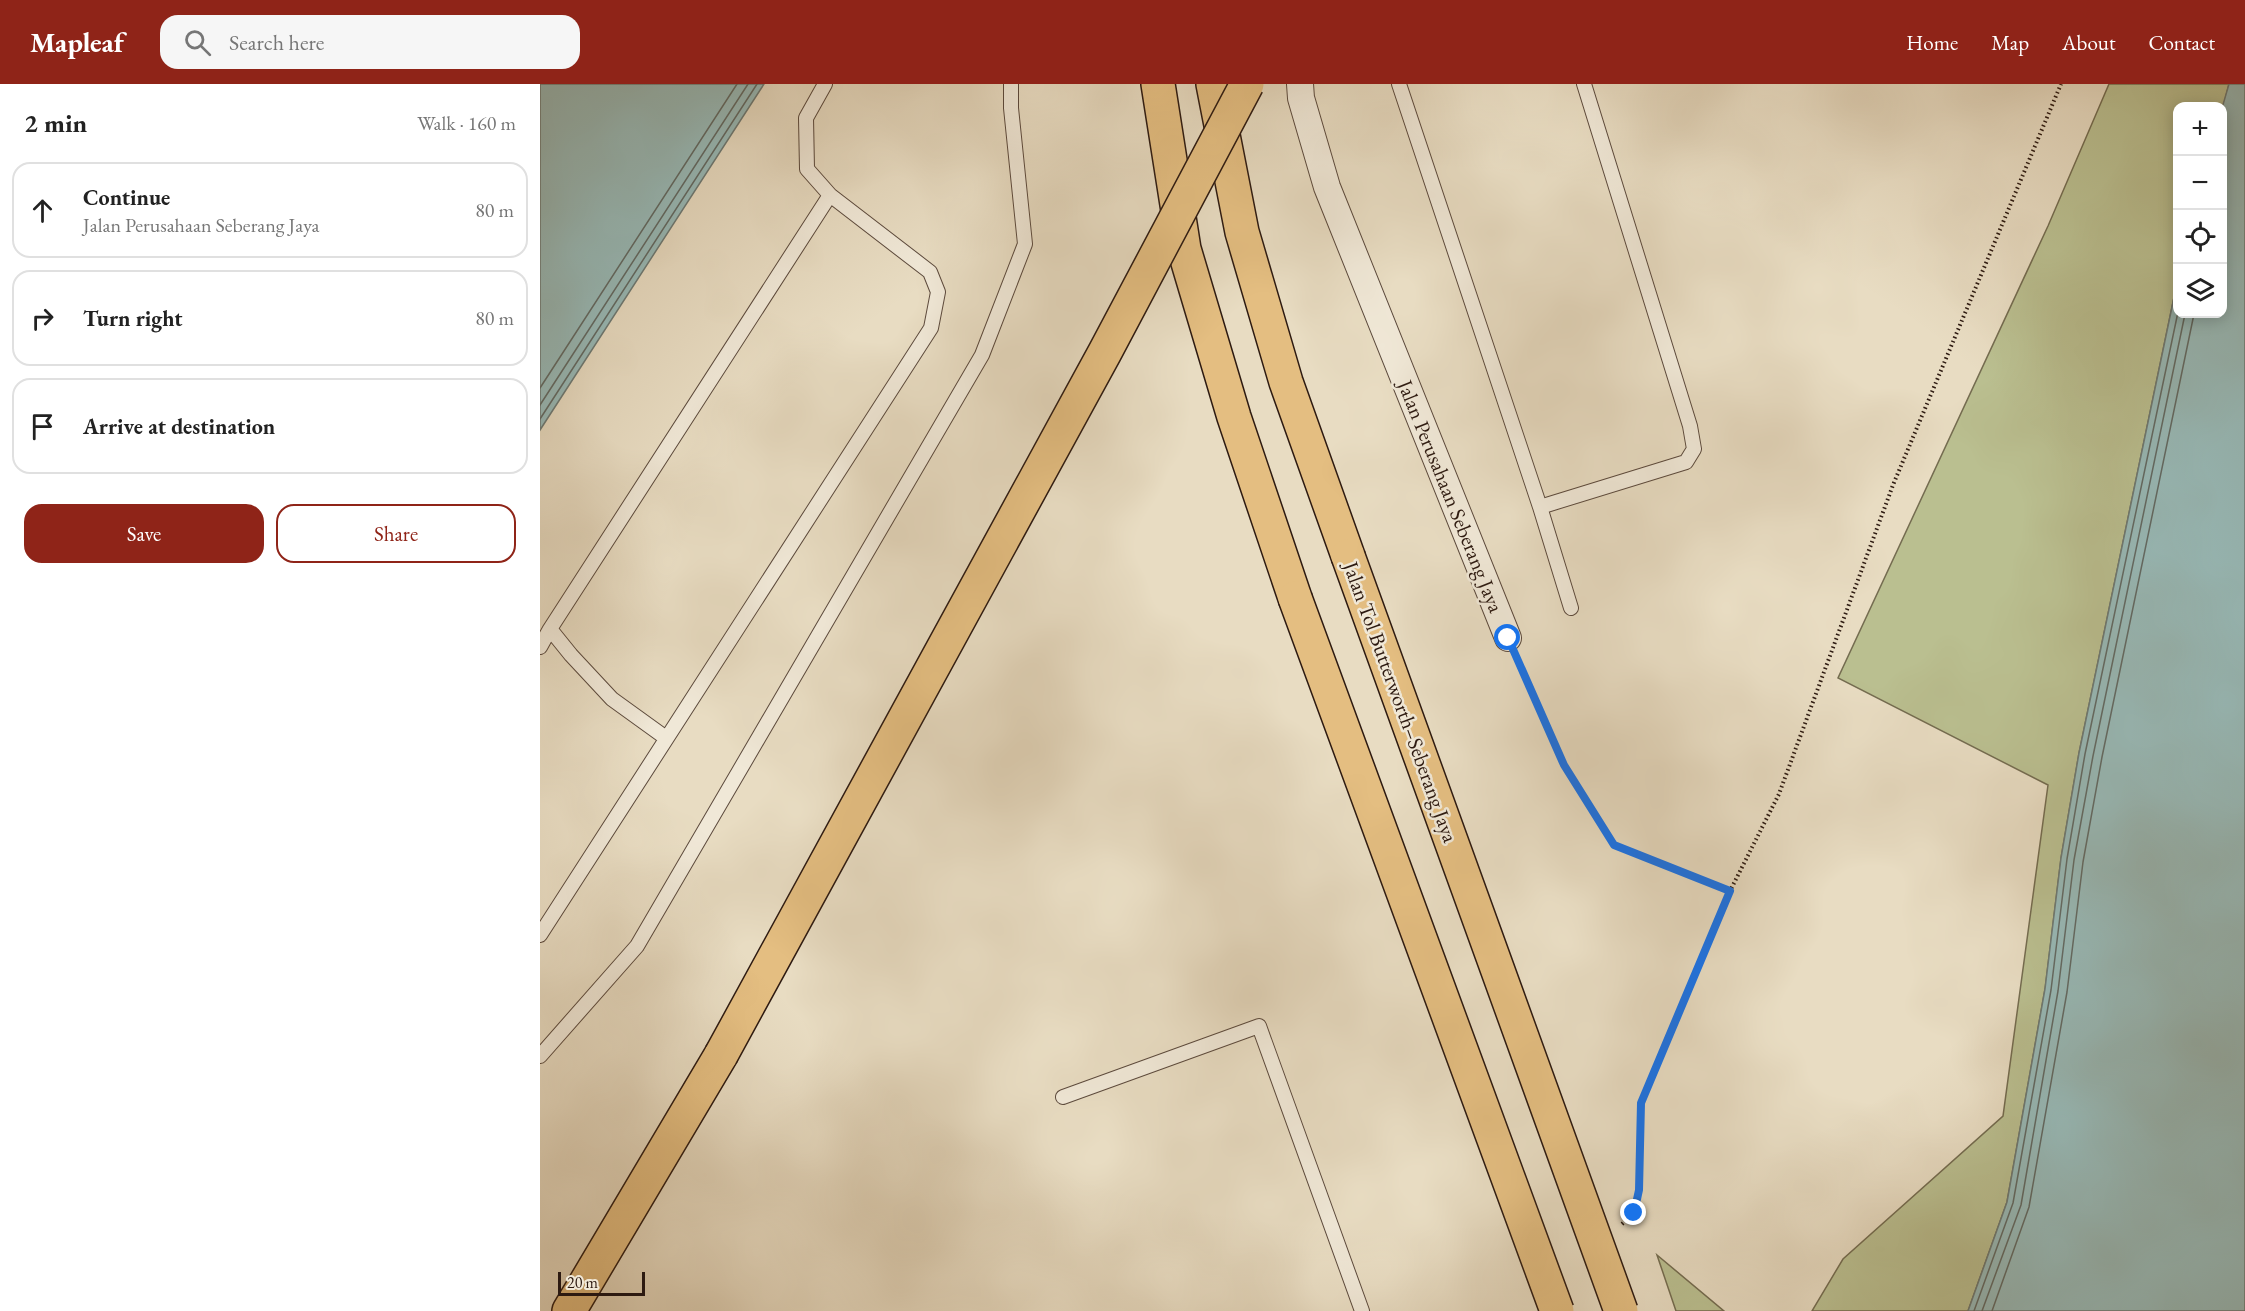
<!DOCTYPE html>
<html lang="en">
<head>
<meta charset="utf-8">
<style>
  :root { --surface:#fff; --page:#f6f6f6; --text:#222; --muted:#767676; --line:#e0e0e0; --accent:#8f2418 }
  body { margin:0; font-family:"EB Garamond",serif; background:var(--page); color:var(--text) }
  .controls { position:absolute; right:18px; top:18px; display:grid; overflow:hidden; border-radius:12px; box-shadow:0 3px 15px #0003 }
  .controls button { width:54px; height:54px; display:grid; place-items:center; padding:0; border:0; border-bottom:2px solid var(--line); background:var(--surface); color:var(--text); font:30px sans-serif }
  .scale { position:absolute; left:18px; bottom:15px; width:87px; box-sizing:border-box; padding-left:6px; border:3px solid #2d1a11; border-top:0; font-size:16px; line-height:21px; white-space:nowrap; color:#2d1a11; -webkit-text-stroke:4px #f0e8d7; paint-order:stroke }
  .stop { position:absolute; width:18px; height:18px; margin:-14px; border:4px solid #1a73e8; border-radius:50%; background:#fff }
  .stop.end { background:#1a73e8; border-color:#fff; box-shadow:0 2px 6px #0008 }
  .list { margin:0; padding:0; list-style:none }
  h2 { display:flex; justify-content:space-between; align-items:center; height:78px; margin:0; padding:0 24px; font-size:26px }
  h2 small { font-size:20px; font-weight:400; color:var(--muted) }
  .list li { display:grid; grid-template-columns:39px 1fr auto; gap:18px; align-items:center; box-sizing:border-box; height:96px; margin:0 12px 12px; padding:0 12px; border:2px solid var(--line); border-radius:18px }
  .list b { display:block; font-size:22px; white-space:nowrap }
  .list p { margin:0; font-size:20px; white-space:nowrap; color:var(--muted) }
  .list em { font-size:20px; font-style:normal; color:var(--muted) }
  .actions { display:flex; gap:12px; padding:18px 24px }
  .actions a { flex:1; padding:14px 0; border:2px solid var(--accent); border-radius:18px; text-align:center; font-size:21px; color:var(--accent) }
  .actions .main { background:var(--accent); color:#fff }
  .icon { flex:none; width:33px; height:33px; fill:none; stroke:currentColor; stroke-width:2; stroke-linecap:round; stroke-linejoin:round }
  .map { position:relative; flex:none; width:1705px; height:1227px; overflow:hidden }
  header { display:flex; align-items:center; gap:36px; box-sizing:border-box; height:84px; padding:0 30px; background:var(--accent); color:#fff }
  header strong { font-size:28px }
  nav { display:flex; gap:33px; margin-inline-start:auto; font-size:21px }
  .search { width:420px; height:54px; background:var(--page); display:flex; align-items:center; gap:15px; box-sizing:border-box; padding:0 21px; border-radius:18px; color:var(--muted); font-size:22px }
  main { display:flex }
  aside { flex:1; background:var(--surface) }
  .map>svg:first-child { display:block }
  .green { fill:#babf90; stroke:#746c50; stroke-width:1.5 }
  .water { fill:#98bab8; stroke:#6d7a75; stroke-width:1.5 }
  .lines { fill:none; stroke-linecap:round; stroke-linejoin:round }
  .shore { stroke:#626a64; stroke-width:1.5 }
  .lane-casing { stroke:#5c4a3d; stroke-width:16 }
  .street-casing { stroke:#5c4a3d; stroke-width:28 }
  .highway-casing { stroke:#2d1a11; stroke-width:36 }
  .path { stroke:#2d1a11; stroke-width:4; stroke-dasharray:1.5 3; stroke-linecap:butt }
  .lane { stroke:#f0e8d7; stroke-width:14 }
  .street { stroke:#f0e8d7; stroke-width:26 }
  .highway { stroke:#e4be81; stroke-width:33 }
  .highway-bridge-casing { stroke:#2d1a11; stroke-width:36; stroke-linecap:butt }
  .highway-bridge { stroke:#e4be81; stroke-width:33 }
  .route { stroke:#1a73e8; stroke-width:8 }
  .labels { text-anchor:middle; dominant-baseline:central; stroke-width:5; stroke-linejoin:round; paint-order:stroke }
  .street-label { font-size:21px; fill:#2d1a11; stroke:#f0e8d7 }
</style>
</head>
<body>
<header>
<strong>Mapleaf</strong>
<div class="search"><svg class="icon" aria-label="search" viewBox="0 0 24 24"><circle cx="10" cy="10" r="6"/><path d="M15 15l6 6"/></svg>Search here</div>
<nav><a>Home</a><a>Map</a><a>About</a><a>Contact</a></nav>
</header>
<main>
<aside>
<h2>2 min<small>Walk · 160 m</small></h2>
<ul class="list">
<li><svg class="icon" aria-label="ahead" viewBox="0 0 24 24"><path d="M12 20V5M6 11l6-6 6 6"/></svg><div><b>Continue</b><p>Jalan Perusahaan Seberang Jaya</p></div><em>80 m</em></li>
<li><svg class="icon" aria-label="right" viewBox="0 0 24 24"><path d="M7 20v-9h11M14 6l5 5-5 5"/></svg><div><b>Turn right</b></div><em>80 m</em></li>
<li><svg class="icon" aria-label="arrive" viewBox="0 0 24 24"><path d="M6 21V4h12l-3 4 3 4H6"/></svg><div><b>Arrive at destination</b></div></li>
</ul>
<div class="actions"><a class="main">Save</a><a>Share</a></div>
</aside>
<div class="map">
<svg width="1705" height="1227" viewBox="0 0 1705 1227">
  <rect width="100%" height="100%" fill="#e8dcc2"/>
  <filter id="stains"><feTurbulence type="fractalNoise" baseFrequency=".00333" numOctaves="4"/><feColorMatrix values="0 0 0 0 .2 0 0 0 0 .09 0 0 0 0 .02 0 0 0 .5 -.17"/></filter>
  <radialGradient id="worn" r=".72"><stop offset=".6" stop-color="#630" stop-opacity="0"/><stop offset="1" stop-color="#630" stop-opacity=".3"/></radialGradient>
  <path class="green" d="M 1569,0 L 1689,0 L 1683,24 L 1682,22 L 1638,22 L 1637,199 L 1539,669 L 1521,774 L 1505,905 L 1467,1118 L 1428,1227 L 1272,1227 L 1303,1175 L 1463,1032 L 1508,701 L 1298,594 L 1508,142 Z
    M 1117,1171 L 1184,1227 L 1136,1227 Z"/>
  <path class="water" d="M 0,0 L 224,0 L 0,346 Z
    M 1689,0 L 1705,0 L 1705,1227 L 1428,1227 L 1467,1118 L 1505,905 L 1521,774 L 1539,669 L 1637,199 L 1638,230 L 1682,230 L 1682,24 Z"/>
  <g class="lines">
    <path class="shore" d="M 0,304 L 197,0
      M 0,321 L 208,0
      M 0,335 L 217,0
      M 1434,1227 L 1473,1119 L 1511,906 L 1527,775 L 1545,670 L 1638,228
      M 1442,1227 L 1481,1121 L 1518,907 L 1534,776 L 1553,672 L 1645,230
      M 1452,1227 L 1489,1123 L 1527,908 L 1543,778 L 1562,673 L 1654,230"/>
    <g class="lane-casing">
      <path id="lane" d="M 859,0 L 1000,423 L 1146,378 L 1154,365 L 1150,342 L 1044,0
        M 1000,423 L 1031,524
        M 0,563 L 10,545
        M 126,654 L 72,615 L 31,571 L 10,545 L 290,111
        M 0,851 L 391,244 L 398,208 L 390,188 L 290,111 L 267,85 L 266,34 L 285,0
        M 0,972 L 97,862 L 442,271 L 485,160 L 471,24 L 471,0
        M 523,1013 L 719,942 L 822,1227"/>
    </g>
    <g class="street-casing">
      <path id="street" d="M 760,0 L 761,14 L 787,103 L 968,554"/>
    </g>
    <g class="highway-casing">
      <path id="highway" d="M 618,0 L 644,165 L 694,333 L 755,514
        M 673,0 L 702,148 L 746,298 L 808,472
        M 29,1227 L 181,971"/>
    </g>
    <path class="path" d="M 979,578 L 1024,681 L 1074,761 L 1190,807
      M 1082,1140 L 1094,1129 L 1099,1106 L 1101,1019 L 1190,807 L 1239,710 L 1353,401 L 1521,0"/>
    <use href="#lane" class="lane"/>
    <use href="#street" class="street"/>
    <use href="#highway" class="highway"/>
    <g class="highway-bridge-casing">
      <path id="highway-bridge" d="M 808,472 L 1081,1227
        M 755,514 L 1017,1227
        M 181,971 L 565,268 L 707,0"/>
    </g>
    <use href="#highway-bridge" class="highway-bridge"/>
  </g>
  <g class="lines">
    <path class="route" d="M 968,554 L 1024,681 L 1074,761 L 1190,807 L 1101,1019 L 1099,1106 L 1094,1129"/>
  </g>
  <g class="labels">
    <g class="street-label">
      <text transform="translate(911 412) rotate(68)">Jalan Perusahaan Seberang Jaya</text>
      <text transform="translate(861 618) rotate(70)">Jalan Tol Butterworth–Seberang Jaya</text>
    </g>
  </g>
  <rect width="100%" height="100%" filter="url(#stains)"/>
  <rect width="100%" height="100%" fill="url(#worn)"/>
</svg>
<div class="controls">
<button>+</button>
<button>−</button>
<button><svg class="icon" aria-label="locate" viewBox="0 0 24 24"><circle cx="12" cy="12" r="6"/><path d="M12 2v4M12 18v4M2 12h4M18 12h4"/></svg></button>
<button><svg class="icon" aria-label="layers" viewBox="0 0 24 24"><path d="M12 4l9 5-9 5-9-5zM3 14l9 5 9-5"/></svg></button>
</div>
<div class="scale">20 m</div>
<div class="stop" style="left:968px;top:554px"></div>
<div class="stop end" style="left:1094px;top:1129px"></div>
</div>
</main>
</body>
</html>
